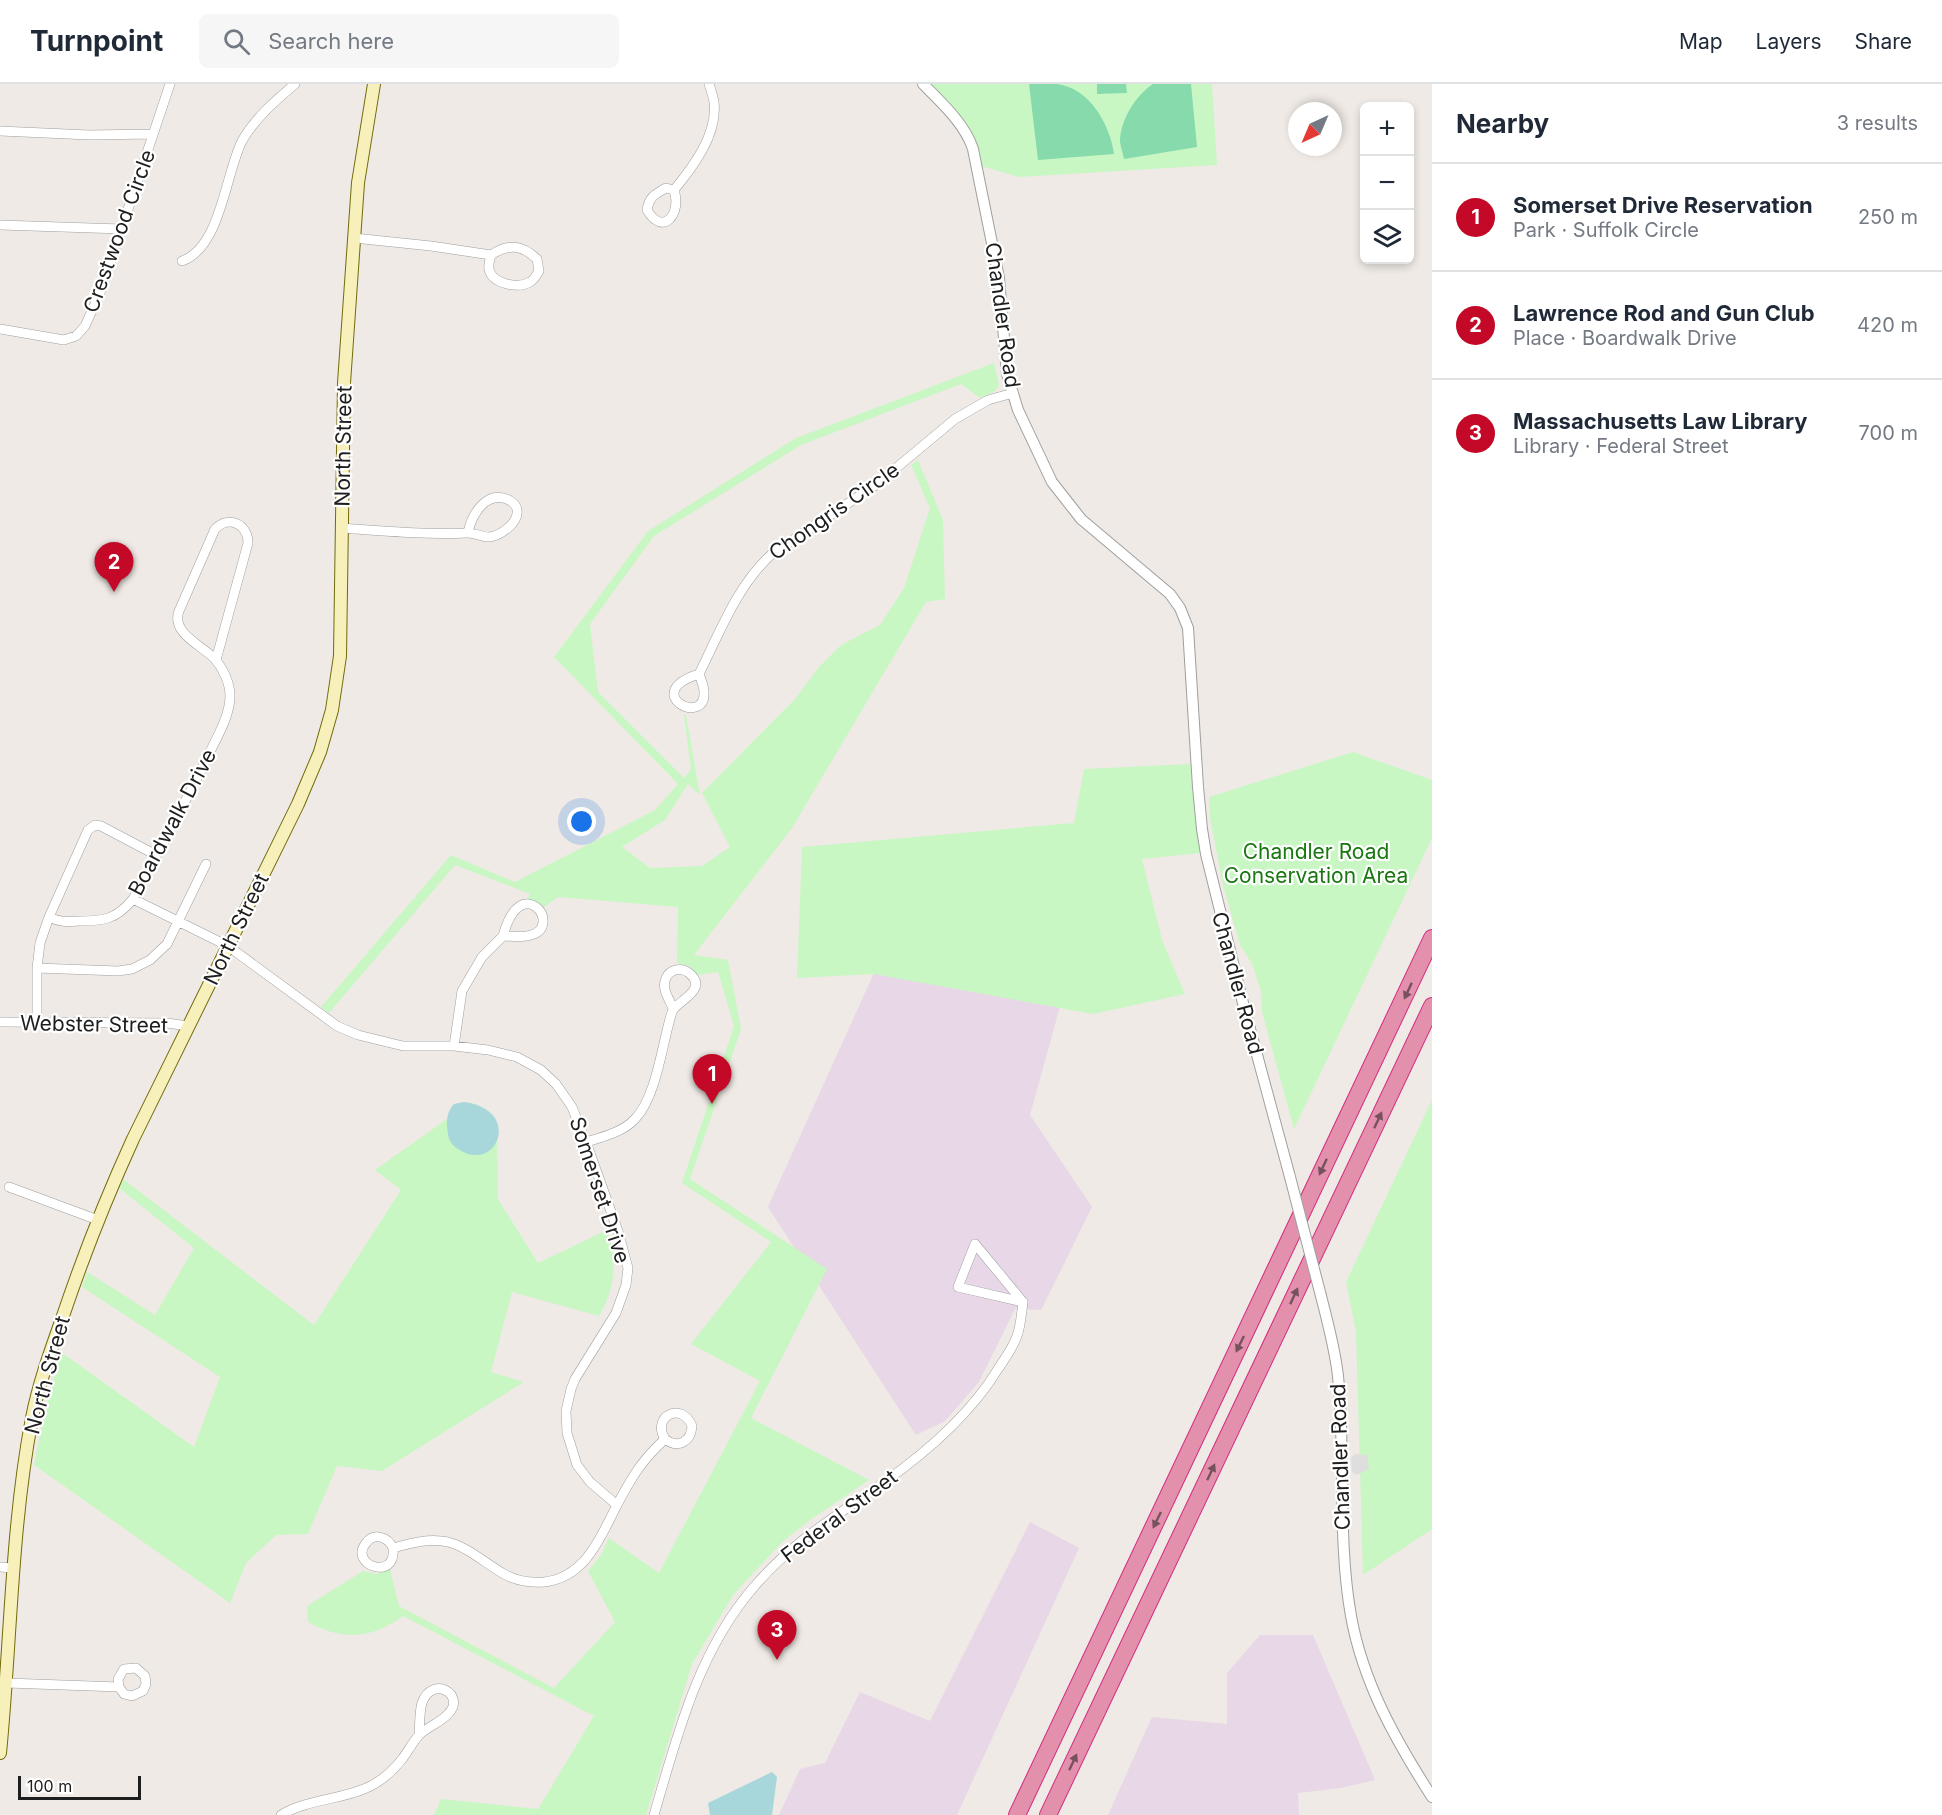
<!DOCTYPE html>
<html lang="en">
<head>
<meta charset="utf-8">
<style>
  :root { --surface:#fff; --page:#f6f6f7; --text:#1f2937; --muted:#747a83; --line:#e0e1e3; --accent:#c30927 }
  body { margin:0; font-family:Inter,sans-serif; background:var(--page); color:var(--text) }
  .controls { position:absolute; right:18px; top:18px; display:grid; overflow:hidden; border-radius:9px; box-shadow:0 3px 9px #0003 }
  .controls button { width:54px; height:54px; display:grid; place-items:center; padding:0; border:0; border-bottom:2px solid var(--line); background:var(--surface); color:var(--text); font:30px sans-serif }
  .compass { position:absolute; left:1288px; top:18px; width:54px; height:54px; border-radius:50%; background:var(--surface); box-shadow:0 3px 9px #0003; rotate:224deg }
  .scale { position:absolute; left:18px; bottom:15px; width:123px; box-sizing:border-box; padding-left:6px; border:3px solid #1e1e1e; border-top:0; font-size:16px; line-height:21px; white-space:nowrap; color:#1e1e1e; -webkit-text-stroke:4px #fff; paint-order:stroke }
  .you { position:absolute; left:582px; top:738px; width:21px; height:21px; margin:-15px; border:4px solid #fff; border-radius:50%; background:#1a73e8; box-shadow:0 0 0 9px #1a73e833 }
  .badge { display:grid; place-items:center; width:39px; height:39px; border-radius:50%; background:var(--accent); color:#fff; font-size:20px; font-weight:700 }
  .pin { position:absolute; translate:-50% -50px; filter:drop-shadow(0 2px 3px #0008) }
  .pin::after { content:''; position:absolute; top:32px; width:21px; height:18px; background:inherit; clip-path:polygon(0 0,100% 0,50% 100%) }
  .list { margin:0; padding:0; list-style:none }
  h2 { display:flex; justify-content:space-between; align-items:center; height:78px; margin:0; padding:0 24px; font-size:26px }
  h2 small { font-size:20px; font-weight:400; color:var(--muted) }
  .list li { display:grid; grid-template-columns:39px 1fr auto; gap:18px; align-items:center; box-sizing:border-box; height:108px; padding:0 24px; border-top:2px solid var(--line) }
  .list b { display:block; font-size:22px; white-space:nowrap }
  .list p { margin:0; font-size:20px; white-space:nowrap; color:var(--muted) }
  .list em { font-size:20px; font-style:normal; color:var(--muted) }
  .icon { flex:none; width:33px; height:33px; fill:none; stroke:currentColor; stroke-width:2; stroke-linecap:round; stroke-linejoin:round }
  .map { position:relative; flex:none; width:1432px; height:1731px; overflow:hidden }
  header { display:flex; align-items:center; gap:36px; box-sizing:border-box; height:84px; padding:0 30px; background:var(--surface); border-bottom:2px solid var(--line) }
  header strong { font-size:28px }
  nav { display:flex; gap:33px; margin-inline-start:auto; font-size:21px }
  .search { width:420px; height:54px; background:var(--page); display:flex; align-items:center; gap:15px; box-sizing:border-box; padding:0 21px; border-radius:9px; color:var(--muted); font-size:22px }
  main { display:flex }
  aside { flex:1; background:var(--surface) }
  .map>svg:first-child { display:block }
  .industrial { fill:#e7d7e7 }
  .park { fill:#c8f7c4 }
  .pitch { fill:#86daac }
  .parking { fill:#dedede }
  .water { fill:#a7d7da }
  .lines { fill:none; stroke-linecap:round; stroke-linejoin:round }
  .minor-casing { stroke:#9f9f9f; stroke-width:10 }
  .tertiary-casing { stroke:#9f9f9f; stroke-width:12 }
  .secondary-casing { stroke:#716b0a; stroke-width:14 }
  .motorway-casing { stroke:#d22c80; stroke-width:18 }
  .minor { stroke:#fff; stroke-width:9 }
  .tertiary { stroke:#fff; stroke-width:10 }
  .secondary { stroke:#f7f0bb; stroke-width:12 }
  .motorway { stroke:#e390ad; stroke-width:16 }
  .tertiary-bridge-casing { stroke:#9f9f9f; stroke-width:12; stroke-linecap:butt }
  .tertiary-bridge { stroke:#fff; stroke-width:10 }
  .oneway { fill:#77515e }
  .labels { text-anchor:middle; dominant-baseline:central; stroke-width:4.5; stroke-linejoin:round; paint-order:stroke }
  .street-label { font-size:21px; fill:#1e1e1e; stroke:#fff }
  .park-label { font-size:21px; fill:#197810; stroke:#fff }
</style>
</head>
<body>
<header>
<strong>Turnpoint</strong>
<div class="search"><svg class="icon" aria-label="search" viewBox="0 0 24 24"><circle cx="10" cy="10" r="6"/><path d="M15 15l6 6"/></svg>Search here</div>
<nav><a>Map</a><a>Layers</a><a>Share</a></nav>
</header>
<main>
<div class="map">
<svg width="1432" height="1731" viewBox="0 0 1432 1731">
  <rect width="100%" height="100%" fill="#efeae5"/>
  <path class="industrial" d="M 874,889 L 1061,919 L 1030,1031 L 1092,1123 L 1041,1226 L 1015,1225 L 979,1298 L 945,1337 L 916,1351 L 768,1123 Z
    M 1030,1438 L 1079,1464 L 957,1731 L 779,1731 L 800,1685 L 825,1679 L 860,1608 L 930,1637 Z
    M 1260,1551 L 1313,1551 L 1375,1696 L 1341,1704 L 1298,1709 L 1299,1731 L 1108,1731 L 1152,1633 L 1227,1640 L 1227,1589 Z"/>
  <path class="park" d="M 931,0 L 1212,0 L 1217,81 L 1019,93 L 981,82 L 955,28 Z
    M 994,279 L 999,301 L 995,307 L 980,314 L 961,300 L 801,361 L 654,452 L 590,540 L 598,608 L 684,694 L 691,685 L 684,631 L 686,631 L 700,711 L 688,700 L 665,736 L 622,763 L 650,784 L 702,782 L 730,763 L 702,709 L 795,615 L 819,583 L 841,561 L 880,541 L 904,504 L 930,424 L 911,381 L 918,376 L 943,436 L 945,515 L 926,518 L 792,744 L 694,871 L 728,876 L 741,945 L 690,1095 L 827,1185 L 751,1334 L 869,1396 L 810,1436 L 782,1458 L 733,1511 L 692,1580 L 646,1731 L 434,1731 L 441,1715 L 538,1725 L 594,1632 L 403,1532 C 372,1555 342,1557 308,1538 L 307,1522 L 363,1487 L 376,1490 L 390,1485 L 399,1522 L 554,1604 L 615,1538 L 588,1487 L 601,1471 L 609,1454 L 659,1489 L 760,1297 L 691,1260 L 771,1158 L 682,1099 L 734,942 L 718,888 L 698,891 L 689,882 L 677,879 L 678,823 L 558,813 L 544,823 L 536,818 L 527,816 L 530,810 L 455,781 L 329,929 L 321,923 L 451,771 L 515,798 L 655,726 L 678,700 L 554,573 L 648,447 L 796,354 Z
    M 1353,668 L 1432,696 L 1432,754 L 1294,1045 L 1262,928 L 1261,907 L 1252,880 L 1240,861 L 1223,801 L 1210,734 L 1209,713 Z
    M 1191,680 L 1200,769 L 1142,775 L 1162,856 L 1185,910 L 1093,930 L 874,890 L 797,894 L 802,763 L 1074,739 L 1084,685 Z
    M 1432,1016 L 1432,1445 L 1363,1491 L 1356,1248 L 1346,1198 Z
    M 471,1018 L 497,1041 L 498,1115 L 538,1179 L 607,1146 C 618,1176 615,1205 599,1232 L 512,1208 L 491,1288 L 524,1298 L 382,1387 L 337,1382 L 308,1450 L 276,1451 L 246,1479 L 230,1519 L 34,1381 L 44,1331 L 61,1268 L 194,1363 L 220,1293 L 82,1203 L 87,1188 L 155,1231 L 194,1164 L 119,1104 L 123,1095 L 314,1241 L 401,1106 L 375,1086 Z"/>
  <path class="pitch" d="M 1029,0 C 1038,0 1048,0 1057,0 C 1090,4 1110,41 1114,70 L 1038,76 Z
    M 1097,0 L 1126,0 L 1127,9 L 1097,10 Z
    M 1153,0 L 1191,0 L 1197,63 L 1124,75 C 1123,69 1120,62 1120,56 C 1121,35 1136,11 1153,0 Z"/>
  <path class="parking" d="M 1355,1370 L 1368,1371 L 1368,1377 L 1369,1385 L 1357,1391 L 1352,1388 L 1351,1374 Z"/>
  <path class="water" d="M 464,1018 C 524,1026 496,1091 458,1065 C 452,1061 449,1057 448,1050 C 446,1039 446,1029 454,1020 Z
    M 772,1688 L 777,1693 L 772,1731 L 710,1731 L 708,1719 Z"/>
  <g class="lines">
    <g class="minor-casing">
      <path id="minor" d="M 0,47 L 89,51 L 153,50
        M 666,104 L 674,106 C 682,130 663,153 647,126 C 649,113 655,110 666,104 Z
        M 674,106 C 693,83 718,50 714,18 C 713,12 711,6 709,0
        M 0,141 L 122,145
        M 354,154 L 431,162 L 491,171 C 490,175 488,180 489,185 C 492,200 518,205 530,198 C 534,196 537,190 539,187 L 537,175 C 522,161 509,159 491,171
        M 182,177 C 221,163 225,91 242,57 C 255,34 275,17 295,0
        M 0,245 L 64,256 L 76,252 L 85,242 L 100,209 L 170,0
        M 341,444 C 383,447 425,451 466,449 C 474,448 481,453 489,453 C 500,452 519,439 517,426 C 517,421 512,418 509,416 C 486,405 472,431 468,448
        M 699,590 C 701,596 704,602 704,608 C 706,644 639,609 699,590 C 720,548 737,501 773,469 L 877,400 L 955,335 L 988,316 L 1013,309
        M 133,815 L 228,862 L 337,942 L 358,951 L 403,962 L 454,962 L 488,966 L 517,973 L 541,986 L 556,1000 L 572,1023 L 586,1058 L 618,1147 L 628,1184 L 626,1201 L 616,1229 L 575,1295 L 571,1305 L 566,1327 L 567,1349 L 577,1381 L 590,1398 L 617,1421 C 600,1454 586,1493 544,1498 C 530,1499 516,1497 504,1490 C 486,1480 468,1463 448,1458 C 429,1454 411,1459 393,1464 C 397,1498 348,1481 366,1459 C 374,1448 388,1453 393,1464
        M 49,833 C 59,838 67,838 78,837 C 103,837 116,836 133,815 C 159,766 186,718 210,668 C 218,651 230,631 230,612 C 230,599 223,584 214,574 C 201,561 171,549 179,527 L 215,445 C 229,431 248,440 248,459 L 216,576
        M 37,884 L 118,887 L 132,885 L 150,876 L 167,860 L 206,780
        M 0,938 L 167,939 L 188,942
        M 37,939 L 37,884 L 40,859 L 49,833 L 88,746 L 95,741 L 101,742 L 156,771
        M 454,962 L 462,907 L 482,873 L 503,852 C 512,852 522,854 531,851 C 564,842 521,785 503,852
        M 586,1058 C 603,1053 623,1048 635,1035 C 657,1012 662,959 672,928 C 676,917 710,906 689,889 C 681,883 670,885 666,894 C 661,904 669,915 673,924
        M 9,1103 L 98,1136
        M 617,1421 C 632,1393 641,1377 665,1355 C 678,1365 691,1358 692,1342 C 682,1317 651,1332 665,1355
        M 0,1483 L 12,1484
        M 7,1599 L 119,1603 L 124,1610 L 132,1612 L 143,1607 L 146,1600 L 145,1592 L 136,1584 L 124,1585 L 118,1595 L 119,1603
        M 281,1731 C 306,1716 337,1716 364,1705 C 379,1699 393,1687 403,1674 C 408,1667 413,1658 419,1651 C 427,1643 440,1639 448,1630 C 467,1611 432,1590 422,1619 C 419,1629 420,1641 419,1651
        M 654,1731 C 677,1652 698,1568 753,1504 C 792,1458 835,1433 883,1399 C 927,1368 970,1331 998,1285 C 1006,1273 1016,1259 1019,1245 C 1021,1236 1022,1227 1023,1218 L 958,1203 L 975,1160 L 1023,1218"/>
    </g>
    <g class="tertiary-casing">
      <path id="tertiary" d="M 923,0 C 941,18 965,40 973,65 L 999,194 L 1007,290 L 1018,326 L 1052,398 L 1074,426 L 1081,435 L 1170,510 L 1180,524 L 1188,544 L 1198,703 L 1202,745 L 1206,770 L 1243,919 L 1290,1093
        M 1321,1212 C 1328,1239 1335,1265 1338,1292 C 1346,1372 1337,1453 1351,1532 C 1363,1599 1396,1657 1432,1713"/>
    </g>
    <g class="secondary-casing">
      <path id="secondary" d="M 0,1669 C 11,1557 11,1444 32,1334 C 39,1298 52,1263 64,1229 C 84,1170 107,1112 133,1055 L 298,720 L 320,668 L 332,626 L 340,572 L 344,299 L 358,99 L 374,0"/>
    </g>
    <g class="motorway-casing">
      <path id="motorway" d="M 1017,1731 L 1432,854
        M 1048,1731 L 1432,922"/>
    </g>
    <use href="#minor" class="minor"/>
    <use href="#tertiary" class="tertiary"/>
    <use href="#secondary" class="secondary"/>
    <use href="#motorway" class="motorway"/>
    <g class="tertiary-bridge-casing">
      <path id="tertiary-bridge" d="M 1290,1093 L 1321,1212"/>
    </g>
    <use href="#tertiary-bridge" class="tertiary-bridge"/>
  </g>
  <defs><path id="oneway-solid" d="M-6-.8H1V-3.2L6.5 0L1 3.2V.8H-6Z" transform="scale(1.5)"/></defs>
  <g class="oneway">
    <use href="#oneway-solid" transform="translate(1408 907) rotate(115)"/>
    <use href="#oneway-solid" transform="translate(1378 1036) rotate(-65)"/>
    <use href="#oneway-solid" transform="translate(1323 1083) rotate(115)"/>
    <use href="#oneway-solid" transform="translate(1294 1212) rotate(-65)"/>
    <use href="#oneway-solid" transform="translate(1240 1260) rotate(116)"/>
    <use href="#oneway-solid" transform="translate(1211 1388) rotate(-65)"/>
    <use href="#oneway-solid" transform="translate(1157 1436) rotate(116)"/>
    <use href="#oneway-solid" transform="translate(1073 1678) rotate(-65)"/>
  </g>
  <g class="labels">
    <g class="street-label">
      <text transform="translate(119 147) rotate(-70)">Crestwood Circle</text>
      <text transform="translate(1003 231) rotate(82)">Chandler Road</text>
      <text transform="translate(343 362) rotate(-89)">North Street</text>
      <text transform="translate(834 427) rotate(-35)">Chongris Circle</text>
      <text transform="translate(172 738) rotate(-62)">Boardwalk Drive</text>
      <text transform="translate(236 845) rotate(-64)">North Street</text>
      <text transform="translate(1238 899) rotate(75)">Chandler Road</text>
      <text transform="translate(94 940) rotate(1)">Webster Street</text>
      <text transform="translate(600 1106) rotate(72)">Somerset Drive</text>
      <text transform="translate(47 1291) rotate(-75)">North Street</text>
      <text transform="translate(1340 1373) rotate(-92)">Chandler Road</text>
      <text transform="translate(839 1432) rotate(-37)">Federal Street</text>
    </g>
    <g class="park-label">
      <text x="1316" y="767">Chandler Road<tspan x="1316" dy="24">Conservation Area</tspan></text>
    </g>
  </g>
</svg>
<div class="controls">
<button>+</button>
<button>−</button>
<button><svg class="icon" aria-label="layers" viewBox="0 0 24 24"><path d="M12 4l9 5-9 5-9-5zM3 14l9 5 9-5"/></svg></button>
</div>
<svg class="compass" viewBox="-18 -18 36 36"><path d="M0-13l5 13h-10z" fill="#e53935"/><path d="M0 13l5-13h-10z" fill="#747a83"/></svg>
<div class="scale">100 m</div>
<div class="you"></div>
<div class="pin badge" style="left:712px;top:1020px">1</div>
<div class="pin badge" style="left:114px;top:508px">2</div>
<div class="pin badge" style="left:777px;top:1576px">3</div>
</div>
<aside>
<h2>Nearby<small>3 results</small></h2>
<ul class="list">
<li><span class="badge">1</span><div><b>Somerset Drive Reservation</b><p>Park · Suffolk Circle</p></div><em>250 m</em></li>
<li><span class="badge">2</span><div><b>Lawrence Rod and Gun Club</b><p>Place · Boardwalk Drive</p></div><em>420 m</em></li>
<li><span class="badge">3</span><div><b>Massachusetts Law Library</b><p>Library · Federal Street</p></div><em>700 m</em></li>
</ul>
</aside>
</main>
</body>
</html>
